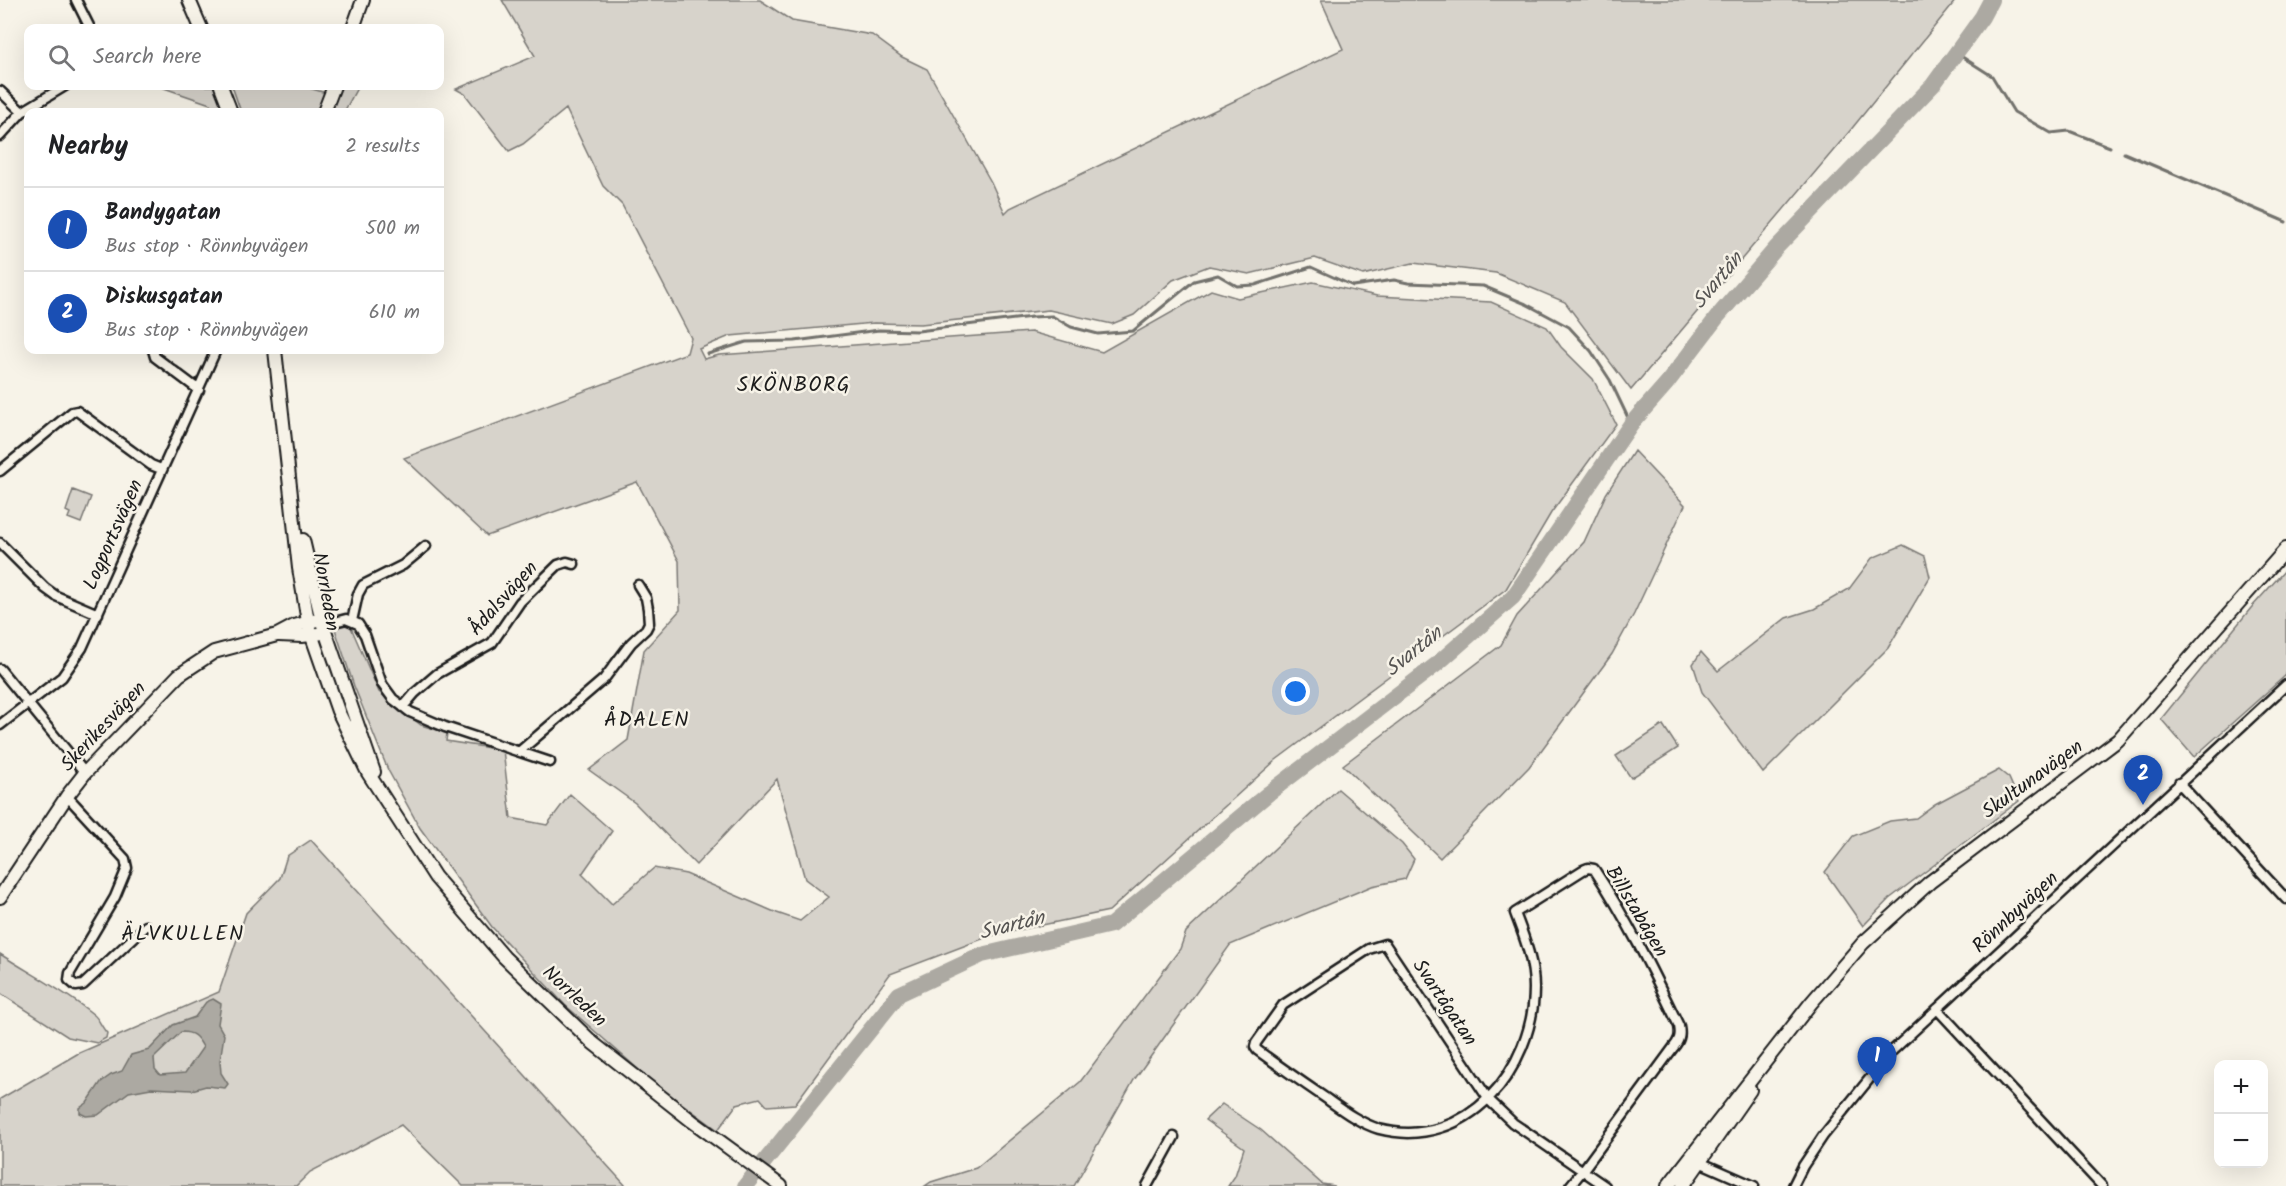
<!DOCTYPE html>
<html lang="en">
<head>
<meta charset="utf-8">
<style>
  :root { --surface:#fff; --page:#f6f6f6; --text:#202124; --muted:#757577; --line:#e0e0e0; --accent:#d1495b }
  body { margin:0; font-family:Kalam,sans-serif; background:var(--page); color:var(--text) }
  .controls { position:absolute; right:18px; bottom:18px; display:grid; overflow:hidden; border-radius:12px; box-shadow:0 6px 24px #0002 }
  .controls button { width:54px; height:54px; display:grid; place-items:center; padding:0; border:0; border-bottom:2px solid var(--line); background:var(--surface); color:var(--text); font:30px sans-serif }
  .you { position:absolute; left:1296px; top:692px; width:21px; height:21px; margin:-15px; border:4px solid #fff; border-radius:50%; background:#1a73e8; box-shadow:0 0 0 9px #1a73e833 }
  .badge { display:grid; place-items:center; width:39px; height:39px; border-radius:50%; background:var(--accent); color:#fff; font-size:20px; font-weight:700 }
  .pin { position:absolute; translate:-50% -50px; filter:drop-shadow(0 2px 3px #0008) }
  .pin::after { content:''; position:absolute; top:32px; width:21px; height:18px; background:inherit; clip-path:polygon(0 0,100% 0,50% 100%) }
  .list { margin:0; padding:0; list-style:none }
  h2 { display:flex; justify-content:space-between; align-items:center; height:78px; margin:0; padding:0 24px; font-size:26px }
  h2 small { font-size:20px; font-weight:400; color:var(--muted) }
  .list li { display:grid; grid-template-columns:39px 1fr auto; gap:18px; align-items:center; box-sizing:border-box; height:84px; padding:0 24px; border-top:2px solid var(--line) }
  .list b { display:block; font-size:22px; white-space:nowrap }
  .list p { margin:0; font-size:20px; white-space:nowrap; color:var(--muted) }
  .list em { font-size:20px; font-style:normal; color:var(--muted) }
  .icon { flex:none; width:33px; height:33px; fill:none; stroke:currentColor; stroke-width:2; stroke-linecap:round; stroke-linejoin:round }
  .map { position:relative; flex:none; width:2286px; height:1186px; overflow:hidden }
  .search { position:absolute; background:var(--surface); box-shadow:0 6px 24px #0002; left:24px; top:24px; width:420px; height:66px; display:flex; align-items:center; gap:15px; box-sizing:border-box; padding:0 21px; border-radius:12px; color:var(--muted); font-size:22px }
  .panel { position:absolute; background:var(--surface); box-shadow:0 6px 24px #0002; left:24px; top:108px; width:420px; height:246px; border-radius:12px }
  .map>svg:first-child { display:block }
  .green { fill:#d7d3cb; stroke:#7a7874; stroke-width:1.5 }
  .water { fill:#aca9a2; stroke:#72716c; stroke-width:1.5; fill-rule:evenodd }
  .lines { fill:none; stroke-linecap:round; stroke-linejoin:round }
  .stream { stroke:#72716c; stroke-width:3 }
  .river { stroke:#aca9a2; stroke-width:16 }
  .street-casing { stroke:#1c1c1c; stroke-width:13 }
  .secondary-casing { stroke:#1c1c1c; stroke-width:16 }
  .street { stroke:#f7f3e8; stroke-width:8 }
  .secondary { stroke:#f7f3e8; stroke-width:12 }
  .labels { text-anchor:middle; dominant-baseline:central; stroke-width:5; stroke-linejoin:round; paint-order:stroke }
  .street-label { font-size:20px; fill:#1c1c1c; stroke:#f7f3e8 }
  .water-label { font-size:21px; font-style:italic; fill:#565452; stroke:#f7f3e8 }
  .neighbourhood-label { font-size:21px; letter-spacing:1.5px; fill:#1c1c1c; stroke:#f7f3e8 }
</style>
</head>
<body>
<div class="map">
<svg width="2286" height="1186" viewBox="0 0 2286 1186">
  <rect width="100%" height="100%" fill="#f7f3e8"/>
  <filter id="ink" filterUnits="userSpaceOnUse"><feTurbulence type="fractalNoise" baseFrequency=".0167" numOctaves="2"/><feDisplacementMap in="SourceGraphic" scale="12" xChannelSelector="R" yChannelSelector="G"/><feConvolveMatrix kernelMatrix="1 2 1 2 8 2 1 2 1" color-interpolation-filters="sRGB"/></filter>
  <g filter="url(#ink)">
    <path class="green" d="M 502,0 L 760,0 L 792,21 L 872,35 L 902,57 L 927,69 L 991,182 L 1005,213 L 1010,208 L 1343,49 L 1321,0 L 1956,0 L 1849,132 L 1631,390 L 1565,302 L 1496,273 L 1413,263 L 1363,275 L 1315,258 L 1249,274 L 1209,266 L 1173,280 L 1134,315 L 1112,324 L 1049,310 L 921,324 L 874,323 L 730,336 L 699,349 L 704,359 L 719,355 L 1031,332 L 1102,352 L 1211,290 L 1238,298 L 1313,282 L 1377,296 L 1491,302 L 1547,327 L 1561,347 L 1593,379 L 1616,424 L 1551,513 L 1506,589 L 1276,760 L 1109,911 L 990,936 L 890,974 L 795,1104 L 767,1106 L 760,1098 L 737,1104 L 718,1130 L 654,1083 L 565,1005 L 492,927 L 420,828 L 388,770 L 354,686 L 334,626 L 350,625 L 379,692 L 421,725 L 447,733 L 446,741 L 503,750 L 511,818 L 547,825 L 570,794 L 612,831 L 582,874 L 612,904 L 654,868 L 686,874 L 777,913 L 800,921 L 829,897 L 805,879 L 777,779 L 696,865 L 635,803 L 589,770 L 628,740 L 644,650 L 680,610 L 679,561 L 637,482 L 487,536 L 404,458 L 687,353 L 691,338 L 622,205 L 603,186 L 566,109 L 523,144 L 509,151 L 465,94 L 456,89 L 535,56 Z
      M 161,86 L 215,86 L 224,112 L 216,112 L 210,104 L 161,87 Z
      M 232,86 L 302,86 L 326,93 L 317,112 L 241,112 Z
      M 340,86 L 358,86 L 344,112 L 330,112 Z
      M 1634,451 L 1685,505 L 1634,614 L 1612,654 L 1529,767 L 1440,858 L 1343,765 L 1501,645 L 1517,616 L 1584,542 L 1606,494 Z
      M 73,490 L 91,497 L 81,523 L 68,518 L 70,513 L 66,511 Z
      M 1903,545 L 1925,556 L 1930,577 L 1888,648 L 1763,773 L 1702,692 L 1693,664 L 1701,652 L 1718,671 L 1786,618 L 1814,609 L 1849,589 L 1872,558 Z
      M 2286,569 L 2286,675 L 2194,757 L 2161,719 L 2251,608 Z
      M 1663,725 L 1678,748 L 1631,778 L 1616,756 Z
      M 1999,770 L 2009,778 L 2019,801 L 1889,899 L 1863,926 L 1825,872 L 1853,836 L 1890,821 L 1916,818 L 1935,804 Z
      M 1338,789 L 1402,844 L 1414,859 L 1405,879 L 1372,886 L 1230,945 L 1134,1080 L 1074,1186 L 925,1186 L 931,1182 L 976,1168 L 1080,1082 L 1180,949 L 1186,932 Z
      M 311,840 L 626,1186 L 463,1186 L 401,1125 L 310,1172 L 296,1186 L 0,1186 L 0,1099 L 77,1054 L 219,992 L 246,913 L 280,878 L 287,856 Z
      M 0,954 C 31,974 65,991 94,1015 C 99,1019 102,1028 107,1033 L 106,1038 L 97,1043 L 68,1037 L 0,993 Z
      M 1222,1104 L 1261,1130 L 1322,1184 L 1335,1186 L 1228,1186 L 1235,1176 L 1244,1148 L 1205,1120 Z"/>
    <path class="water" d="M 213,999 L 221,1004 L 218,1024 L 224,1035 L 220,1061 L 221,1073 L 228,1084 L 225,1088 L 206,1086 L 192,1090 L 151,1088 L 129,1092 L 98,1115 L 86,1116 L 80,1113 L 80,1108 L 87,1103 L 101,1082 L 111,1075 L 122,1071 L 131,1055 L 149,1050 L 173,1025 L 195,1017 L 206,1002 ZM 181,1032 C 193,1032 197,1036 203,1047 L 185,1073 L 160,1075 L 155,1069 L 154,1058 Z"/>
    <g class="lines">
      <path class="stream" d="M 1956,53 L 1992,76 L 2014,112 L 2051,133 L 2069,131 L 2110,147
        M 2124,153 L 2286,222
        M 708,354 L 746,342 L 795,341 L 879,330 L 918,331 L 1032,317 L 1052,316 L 1071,327 L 1098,334 L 1133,331 L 1194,281 L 1218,275 L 1237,286 L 1255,285 L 1311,267 L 1353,286 L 1394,280 L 1408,283 L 1483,286 L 1526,304 L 1569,327 L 1591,351 L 1610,380 L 1631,424"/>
      <path class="river" d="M 745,1186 L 899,994 L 982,955 L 1111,925 L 1269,793 L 1437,664 L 1513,597 L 1631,424 L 1667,383 L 1718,316 L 1777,247 L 1933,85 L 1982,17 L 1991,0"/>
      <g class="street-casing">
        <path id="street" d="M 76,0 L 90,28
          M 0,91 L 22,112 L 65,86
          M 0,136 L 22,112
          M 153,350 L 155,357 L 199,390
          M 0,471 L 72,412 L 77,411 L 151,465 L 161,469
          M 0,543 L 45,588 L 56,596 L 98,614
          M 352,621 L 358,594 L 363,585 L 403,565 L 426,546
          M 323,625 L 346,619 L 358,624 L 365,635 L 382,684 L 393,699 L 410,712 L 445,727 L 550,762
          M 0,669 L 85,773
          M 403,707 L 415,693 L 437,674 L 492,643 L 520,602 L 558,565 L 567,562 L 574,564
          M 0,725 L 62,677 L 82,648 L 216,350
          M 520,751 L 604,679 L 631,643 L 646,629 L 649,623 L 648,609 L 646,598 L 638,585
          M 2179,783 L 2286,899
          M 67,796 L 125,859 L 127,868 L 115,897 L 70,973 L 69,980 L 76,986 L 83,985 L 146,926
          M 1937,1009 L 2102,1186
          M 1697,1161 L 1754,1186
          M 1147,1186 L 1174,1137
          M 1570,1186 L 1583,1170 L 1673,1048 C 1679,1041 1681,1036 1679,1026 C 1653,972 1627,919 1594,869 L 1588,868 L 1583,870 L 1515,913 C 1524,937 1534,961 1534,988 C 1534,1068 1467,1152 1379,1129 C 1359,1123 1341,1109 1324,1097 C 1302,1082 1279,1066 1257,1050 L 1255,1047 L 1256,1043 L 1283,1005 L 1369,949 L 1385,944 L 1489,1100 L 1513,1123 L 1605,1186
          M 1793,1186 L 1803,1166 L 1823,1136 L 1892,1051 L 2286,685"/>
      </g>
      <g class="secondary-casing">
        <path id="secondary" d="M 189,0 L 201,28
          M 353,28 L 363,0
          M 221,86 L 231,112
          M 324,112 L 334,86
          M 275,350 L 299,568 L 309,628 L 338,711 L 368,773 L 435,877 L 504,957 L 593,1043 L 692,1121 L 781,1186
          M 303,540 L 323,625 L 374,772
          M 279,635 L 302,636 L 318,634
          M 0,897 L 67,796 L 85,773 L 179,675 L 214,652 L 277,635 L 294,626 L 321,619
          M 1668,1186 L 1811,1003 L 1863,943 L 1930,882 L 2118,740 L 2286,549
          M 1683,1186 L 1750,1090"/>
      </g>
      <use href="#street" class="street"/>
      <use href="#secondary" class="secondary"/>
    </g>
  </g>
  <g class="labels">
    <g class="street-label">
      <text transform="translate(114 535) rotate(-66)">Logportsvägen</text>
      <text transform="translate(325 592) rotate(80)">Norrleden</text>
      <text transform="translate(504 599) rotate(-48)">Ådalsvägen</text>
      <text transform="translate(104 727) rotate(-47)">Skerikesvägen</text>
      <text transform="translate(2033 780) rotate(-36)">Skultunavägen</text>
      <text transform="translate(1636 912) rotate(59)">Billstabågen</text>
      <text transform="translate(2016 913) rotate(-43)">Rönnbyvägen</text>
      <text transform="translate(574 997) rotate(43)">Norrleden</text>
      <text transform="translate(1444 1003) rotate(56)">Svartågatan</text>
    </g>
    <g class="water-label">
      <text transform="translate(1718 281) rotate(-50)">Svartån</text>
      <text transform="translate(1414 652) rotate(-39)">Svartån</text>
      <text transform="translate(1012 926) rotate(-14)">Svartån</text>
    </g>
    <g class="neighbourhood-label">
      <text x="794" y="385">SKÖNBORG</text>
      <text x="647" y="720">ÅDALEN</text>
      <text x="183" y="934">ÄLVKULLEN</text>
    </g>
  </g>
</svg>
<div class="controls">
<button>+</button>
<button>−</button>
</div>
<div class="you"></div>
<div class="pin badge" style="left:1877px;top:1087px;background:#1a4fb4">1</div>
<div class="pin badge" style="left:2143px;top:805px;background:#1a4fb4">2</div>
<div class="search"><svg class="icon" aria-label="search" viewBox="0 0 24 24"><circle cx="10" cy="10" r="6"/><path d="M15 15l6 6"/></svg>Search here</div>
<section class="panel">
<h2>Nearby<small>2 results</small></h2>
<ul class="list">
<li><span class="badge" style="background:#1a4fb4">1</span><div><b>Bandygatan</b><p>Bus stop · Rönnbyvägen</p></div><em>500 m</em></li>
<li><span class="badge" style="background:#1a4fb4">2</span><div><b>Diskusgatan</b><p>Bus stop · Rönnbyvägen</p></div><em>610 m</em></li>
</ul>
</section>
</div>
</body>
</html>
